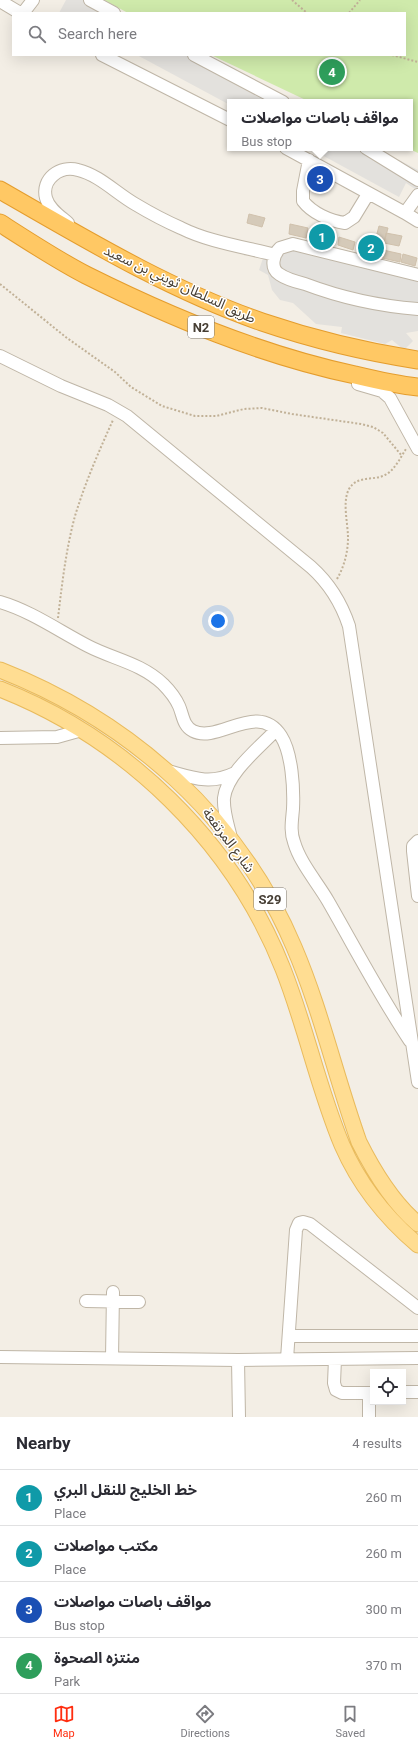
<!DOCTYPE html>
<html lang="en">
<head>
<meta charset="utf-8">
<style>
  :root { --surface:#fff; --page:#f2f2f3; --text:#2b2b33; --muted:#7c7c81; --line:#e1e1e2; --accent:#ff2e10 }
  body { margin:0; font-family:Roboto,"Noto Sans Arabic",sans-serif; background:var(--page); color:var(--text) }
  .controls { position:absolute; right:12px; bottom:12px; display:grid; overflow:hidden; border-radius:0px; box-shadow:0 4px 16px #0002 }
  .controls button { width:36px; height:36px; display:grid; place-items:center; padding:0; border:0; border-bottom:1px solid var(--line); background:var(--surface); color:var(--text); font:20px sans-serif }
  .you { position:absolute; left:218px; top:621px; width:14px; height:14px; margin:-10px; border:3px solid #fff; border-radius:50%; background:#1a73e8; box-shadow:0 0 0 6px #1a73e833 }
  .badge { display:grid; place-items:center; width:26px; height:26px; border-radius:50%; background:var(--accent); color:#fff; font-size:13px; font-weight:700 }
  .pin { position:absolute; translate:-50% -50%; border:2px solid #fff; box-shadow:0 1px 4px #0006 }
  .popup { position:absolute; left:227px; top:99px; width:186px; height:52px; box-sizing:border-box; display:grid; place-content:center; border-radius:0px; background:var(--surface); filter:drop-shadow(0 1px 3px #0005); font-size:13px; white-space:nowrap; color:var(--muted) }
  .popup b { font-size:15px; color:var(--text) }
  .popup::after { content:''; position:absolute; left:50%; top:100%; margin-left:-8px; border:8px solid transparent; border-top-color:var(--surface) }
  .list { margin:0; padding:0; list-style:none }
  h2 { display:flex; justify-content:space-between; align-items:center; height:52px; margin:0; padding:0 16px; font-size:17px }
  h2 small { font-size:13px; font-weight:400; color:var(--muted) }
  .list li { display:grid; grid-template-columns:26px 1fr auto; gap:12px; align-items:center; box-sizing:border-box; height:56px; padding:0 16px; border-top:1px solid var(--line) }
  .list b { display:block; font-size:15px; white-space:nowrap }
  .list p { margin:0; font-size:13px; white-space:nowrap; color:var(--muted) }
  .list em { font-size:13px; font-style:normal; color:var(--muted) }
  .icon { flex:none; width:22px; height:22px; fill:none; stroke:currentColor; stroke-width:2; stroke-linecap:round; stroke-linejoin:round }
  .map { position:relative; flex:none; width:418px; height:1417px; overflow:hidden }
  .search { position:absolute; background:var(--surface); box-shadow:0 4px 16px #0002; left:12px; right:12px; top:12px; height:44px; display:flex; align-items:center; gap:10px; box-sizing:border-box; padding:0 14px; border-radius:0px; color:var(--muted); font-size:15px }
  .sheet { height:276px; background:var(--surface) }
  nav { display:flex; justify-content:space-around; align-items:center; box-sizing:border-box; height:56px; border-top:1px solid var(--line); background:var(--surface); font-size:11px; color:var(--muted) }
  nav a { display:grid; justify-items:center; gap:2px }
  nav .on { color:var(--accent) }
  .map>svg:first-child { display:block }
  .green { fill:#cfeaab }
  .parking { fill:#e3e1dd }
  .building { fill:#d5cab9; stroke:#d0c1ac }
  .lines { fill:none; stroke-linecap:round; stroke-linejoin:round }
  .minor-casing { stroke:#bfb6a7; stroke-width:14 }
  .major-casing { stroke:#e9bb5d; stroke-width:17 }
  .highway-casing { stroke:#e49d2e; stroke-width:19 }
  .path { stroke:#c1b197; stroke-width:2; stroke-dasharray:2 2; stroke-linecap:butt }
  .minor { stroke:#fff; stroke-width:12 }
  .major { stroke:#ffdd92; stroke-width:15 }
  .highway { stroke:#ffc864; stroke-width:17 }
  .labels { text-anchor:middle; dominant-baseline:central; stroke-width:3; stroke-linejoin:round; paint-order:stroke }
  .shield { fill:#fff; stroke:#7e7871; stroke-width:1 }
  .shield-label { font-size:13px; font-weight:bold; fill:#463e34 }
  .street-label { font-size:14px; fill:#463e34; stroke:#fff }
</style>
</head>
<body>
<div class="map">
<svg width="418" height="1417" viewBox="0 0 418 1417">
  <rect width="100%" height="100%" fill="#f3eee5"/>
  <path class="green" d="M 104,0 L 418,0 L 418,153 L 407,148 L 410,148 L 410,102 L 310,102 L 211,55 L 405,55 L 405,13 L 128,13 Z"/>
  <path class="parking" d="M 66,0 L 98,0 L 122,13 L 59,13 Z
    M 137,55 L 201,55 L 290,102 L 230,102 L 230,105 Z
    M 309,148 L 376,148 L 418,170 L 418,191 L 406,183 L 399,197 Z
    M 292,237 L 418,268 L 418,331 L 406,333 L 413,341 L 404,350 L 392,340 L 385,344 L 341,333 L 342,327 L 316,324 L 293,303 L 280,300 L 272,290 L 268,275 L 259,270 L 266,249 Z"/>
  <path class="building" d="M 249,214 L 265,218 L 262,227 L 247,223 Z
    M 290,224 L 308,228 L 306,238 L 289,234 Z
    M 379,226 L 388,228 L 384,243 L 375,241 Z
    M 314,230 L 333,234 L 331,243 L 311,239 Z
    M 386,233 L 402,236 L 399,246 L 384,243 Z
    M 339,237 L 355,242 L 353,250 L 338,245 Z
    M 363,239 L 382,245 L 379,256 L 360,251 Z
    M 383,250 L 401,254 L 400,262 L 382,258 Z
    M 403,254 L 417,258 L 415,266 L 401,262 Z"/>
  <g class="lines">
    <g class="minor-casing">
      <path id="minor" d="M 90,0 L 114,13
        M 0,1 L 20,13
        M 23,13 L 33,0
        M 102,55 L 230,120
        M 194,55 L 283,102
        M 286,148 L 405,213 L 418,221
        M 366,148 L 418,180
        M 309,160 L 303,191 L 303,201 C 312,213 330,221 345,223 L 354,217 L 368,194
        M 405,213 L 418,195
        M 68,223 C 60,216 49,209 46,198 C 41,179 60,165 78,170 C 99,175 116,193 135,204 C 150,213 165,221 181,228 C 209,242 244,247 275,255
        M 418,275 L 293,244 L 280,248 C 273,255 270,268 279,274 C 286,279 297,282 305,284 C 342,298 379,306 418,309
        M 0,356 L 61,386 L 108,405 L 127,416 L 311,567 C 330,584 341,602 349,626 L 418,1082
        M 358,384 L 382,391 L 390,398 L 418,449
        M 0,602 C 31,611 59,631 88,646 C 113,659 141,663 163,684 C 169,690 175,697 179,706 C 183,715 183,726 193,731 C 218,744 258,700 281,736 C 292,753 294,788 293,809 C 292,821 290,831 294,842 C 300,863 317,882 328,901 C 355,948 380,996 410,1041
        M 0,738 L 57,737 L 82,730
        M 168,771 C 193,778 210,785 235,773
        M 231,838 C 228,825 223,811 224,798 C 227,773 259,748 276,730
        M 418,841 L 413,846 L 413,851 L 418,896
        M 86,1301 L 139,1302
        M 290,1336 L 418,1336
        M 0,1357 L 238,1360 L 418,1358
        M 112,1358 L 113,1292
        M 287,1359 L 296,1230 L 299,1223 L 303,1222 L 310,1224 L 418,1308
        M 335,1359 L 334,1383 L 336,1390 L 342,1393 L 373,1393
        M 238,1360 L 239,1417
        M 403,1392 L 418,1392
        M 369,1417 L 369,1393"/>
    </g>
    <g class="major-casing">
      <path id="major" d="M 0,670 C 130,721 239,817 294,947 C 321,1010 336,1078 359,1142 C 374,1172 392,1202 418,1224
        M 0,689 C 127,739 233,842 283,969 C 306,1027 318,1088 342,1145 C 359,1184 386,1218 418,1245"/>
    </g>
    <g class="highway-casing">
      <path id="highway" d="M 0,190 C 85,239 170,290 262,322 C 312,339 366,352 418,360
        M 0,223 C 28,241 57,260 86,275 C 172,318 261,355 355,375 C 376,380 397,385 418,387"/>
    </g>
    <path class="path" d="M 292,0 L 307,13
      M 349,13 L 360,0
      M 392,55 L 418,62
      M 0,284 L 67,338 L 115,372 L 131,387 L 162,406 L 195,416 L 216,416 L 244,409 L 262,408 L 292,414 L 361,424 L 373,427 L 383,433 L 402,456
      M 337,579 C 344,567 348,552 348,538 C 348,523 342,502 349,489 C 357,475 374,481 385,475 C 395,470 400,458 406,449
      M 58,618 C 62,584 66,549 75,516 C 85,483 99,451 113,420"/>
    <use href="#minor" class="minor"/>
    <use href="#major" class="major"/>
    <use href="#highway" class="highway"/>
  </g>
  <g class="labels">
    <g class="shield">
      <rect x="188" y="316" width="26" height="22" rx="3"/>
      <rect x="254" y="888" width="32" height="22" rx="3"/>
    </g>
    <g class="shield-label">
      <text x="201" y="327">N2</text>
      <text x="270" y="899">S29</text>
    </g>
    <g class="street-label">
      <text transform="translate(180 284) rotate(25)">طريق السلطان ثويني بن سعيد</text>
      <text transform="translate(229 840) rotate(53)">شارع المرتفعة</text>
    </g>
  </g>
</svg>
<div class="controls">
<button><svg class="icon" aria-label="locate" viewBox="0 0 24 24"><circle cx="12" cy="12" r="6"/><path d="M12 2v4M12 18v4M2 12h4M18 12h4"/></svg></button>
</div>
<div class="you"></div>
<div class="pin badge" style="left:322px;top:237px;background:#0f9aa8">1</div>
<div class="pin badge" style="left:371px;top:248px;background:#0f9aa8">2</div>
<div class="pin badge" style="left:320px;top:179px;background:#1a4fb4">3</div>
<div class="popup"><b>مواقف باصات مواصلات</b>Bus stop</div>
<div class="pin badge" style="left:332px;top:72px;background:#2e9e5b">4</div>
<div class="search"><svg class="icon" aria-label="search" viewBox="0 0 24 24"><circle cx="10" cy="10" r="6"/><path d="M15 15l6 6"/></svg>Search here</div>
</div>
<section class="sheet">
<h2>Nearby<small>4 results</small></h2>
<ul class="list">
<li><span class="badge" style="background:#0f9aa8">1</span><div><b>خط الخليج للنقل البري</b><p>Place</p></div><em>260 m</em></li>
<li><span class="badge" style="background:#0f9aa8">2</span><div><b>مكتب مواصلات</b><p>Place</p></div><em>260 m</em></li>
<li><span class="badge" style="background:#1a4fb4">3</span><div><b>مواقف باصات مواصلات</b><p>Bus stop</p></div><em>300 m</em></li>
<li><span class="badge" style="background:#2e9e5b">4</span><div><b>منتزه الصحوة</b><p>Park</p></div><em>370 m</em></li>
</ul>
</section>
<nav>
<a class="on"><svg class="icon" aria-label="map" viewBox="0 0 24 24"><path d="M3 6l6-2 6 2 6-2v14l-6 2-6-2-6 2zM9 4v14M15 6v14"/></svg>Map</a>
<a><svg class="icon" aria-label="directions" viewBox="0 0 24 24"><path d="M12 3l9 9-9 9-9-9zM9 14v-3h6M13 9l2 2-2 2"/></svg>Directions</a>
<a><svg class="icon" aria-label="saved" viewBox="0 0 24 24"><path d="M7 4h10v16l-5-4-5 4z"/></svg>Saved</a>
</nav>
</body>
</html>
